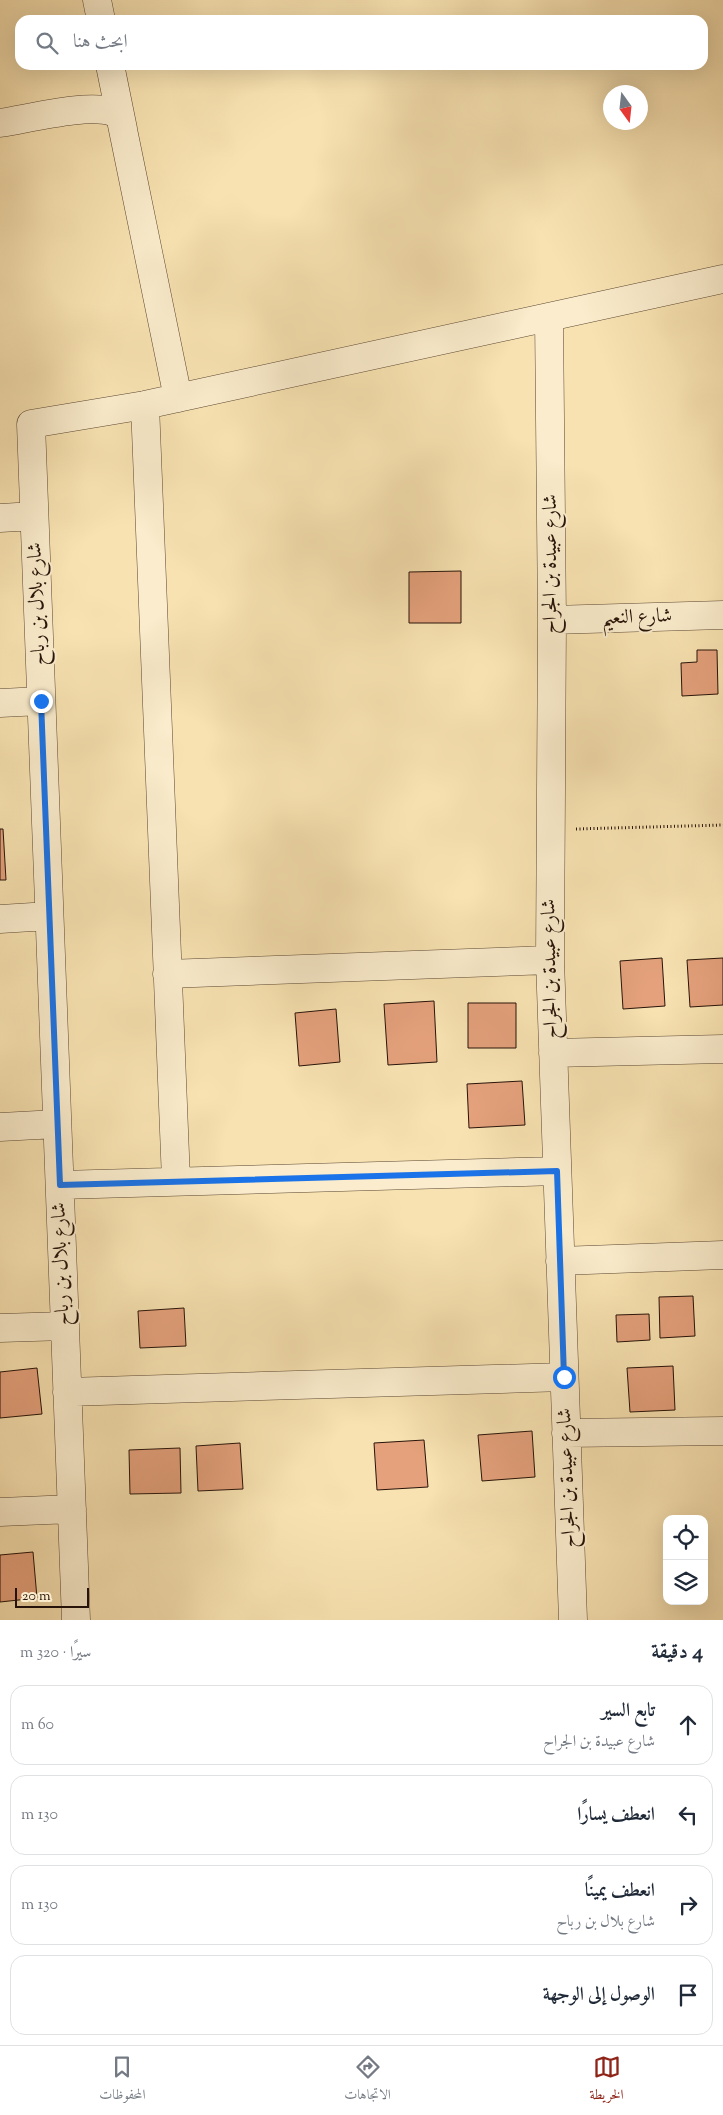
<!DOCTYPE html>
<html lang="ar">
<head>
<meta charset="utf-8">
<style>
  :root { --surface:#fff; --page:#f6f6f7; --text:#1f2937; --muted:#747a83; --line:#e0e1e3; --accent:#8f2418 }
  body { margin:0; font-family:"Sorts Mill Goudy",Amiri,serif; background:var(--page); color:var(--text); direction:rtl }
  .controls { position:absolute; right:15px; bottom:15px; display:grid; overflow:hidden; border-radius:10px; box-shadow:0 5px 20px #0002 }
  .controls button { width:45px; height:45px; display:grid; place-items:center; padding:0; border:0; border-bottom:1px solid var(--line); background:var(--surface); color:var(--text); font:25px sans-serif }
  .compass { position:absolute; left:603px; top:85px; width:45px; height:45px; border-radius:50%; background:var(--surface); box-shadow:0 5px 20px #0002; rotate:165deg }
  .scale { position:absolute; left:15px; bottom:12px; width:74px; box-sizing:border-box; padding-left:5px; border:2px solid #271309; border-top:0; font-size:14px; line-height:18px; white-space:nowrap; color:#271309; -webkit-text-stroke:4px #faeccc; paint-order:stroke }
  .stop { position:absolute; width:15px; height:15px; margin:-11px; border:4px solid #1a73e8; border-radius:50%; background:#fff }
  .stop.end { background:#1a73e8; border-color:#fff; box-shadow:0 1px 5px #0008 }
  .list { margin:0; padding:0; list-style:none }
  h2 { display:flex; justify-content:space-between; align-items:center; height:65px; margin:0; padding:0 20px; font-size:21px }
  h2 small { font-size:16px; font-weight:400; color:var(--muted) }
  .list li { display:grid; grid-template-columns:32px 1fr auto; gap:15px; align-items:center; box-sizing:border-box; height:80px; margin:0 10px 10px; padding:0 10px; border:1px solid var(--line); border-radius:15px }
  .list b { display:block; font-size:19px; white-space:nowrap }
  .list p { margin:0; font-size:16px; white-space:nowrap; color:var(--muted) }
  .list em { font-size:16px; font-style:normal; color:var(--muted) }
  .icon { flex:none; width:28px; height:28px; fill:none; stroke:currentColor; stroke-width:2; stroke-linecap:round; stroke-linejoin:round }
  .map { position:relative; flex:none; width:723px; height:1620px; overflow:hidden; direction:ltr }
  .search { position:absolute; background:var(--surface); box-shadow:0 5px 20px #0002; left:15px; right:15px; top:15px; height:55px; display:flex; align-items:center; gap:12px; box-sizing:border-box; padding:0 18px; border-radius:15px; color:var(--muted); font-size:19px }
  .sheet { height:425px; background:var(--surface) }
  nav { display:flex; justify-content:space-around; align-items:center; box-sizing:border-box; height:70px; border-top:1px solid var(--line); background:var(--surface); font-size:14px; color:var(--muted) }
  nav a { display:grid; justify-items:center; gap:2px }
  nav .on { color:var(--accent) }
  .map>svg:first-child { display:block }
  .building { fill:#e4a17c; stroke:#271309 }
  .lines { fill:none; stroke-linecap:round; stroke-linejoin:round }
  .minor-casing { stroke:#5b4733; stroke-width:29 }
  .path { stroke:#271309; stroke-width:3; stroke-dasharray:1 2.5; stroke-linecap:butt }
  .minor { stroke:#faeccc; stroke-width:28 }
  .route { stroke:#1a73e8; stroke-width:6 }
  .labels { text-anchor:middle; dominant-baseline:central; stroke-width:4; stroke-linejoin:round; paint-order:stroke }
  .street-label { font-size:20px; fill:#271309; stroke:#faeccc }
</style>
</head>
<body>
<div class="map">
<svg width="723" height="1620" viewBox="0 0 723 1620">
  <rect width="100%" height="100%" fill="#f8e2b1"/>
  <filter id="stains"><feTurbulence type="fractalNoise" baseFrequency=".004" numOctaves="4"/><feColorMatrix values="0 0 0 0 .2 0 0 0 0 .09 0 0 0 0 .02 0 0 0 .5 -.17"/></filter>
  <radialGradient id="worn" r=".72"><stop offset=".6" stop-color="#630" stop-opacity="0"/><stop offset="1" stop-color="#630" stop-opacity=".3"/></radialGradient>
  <path class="building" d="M 461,571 L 461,623 L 409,623 L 409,572 Z
    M 697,650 L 717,650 L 718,694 L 682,696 L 681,663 L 697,662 Z
    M 0,829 L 3,829 L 6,880 L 0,880 Z
    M 662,958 L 665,1006 L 623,1009 L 620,961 Z
    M 723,958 L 723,1005 L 690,1007 L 687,960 Z
    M 434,1001 L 437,1062 L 388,1065 L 384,1004 Z
    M 468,1003 L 516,1003 L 516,1048 L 468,1048 Z
    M 336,1009 L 340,1062 L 299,1066 L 295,1013 Z
    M 522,1081 L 525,1125 L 469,1128 L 467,1084 Z
    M 693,1296 L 695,1336 L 660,1338 L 659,1297 Z
    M 184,1308 L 186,1346 L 140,1348 L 138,1311 Z
    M 649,1314 L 650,1340 L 617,1342 L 616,1315 Z
    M 673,1366 L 675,1410 L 630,1412 L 627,1368 Z
    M 37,1368 L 42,1414 L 0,1418 L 0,1372 Z
    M 532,1431 L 535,1477 L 482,1481 L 478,1435 Z
    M 424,1440 L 428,1487 L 377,1490 L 374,1443 Z
    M 240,1443 L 243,1489 L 198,1491 L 196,1446 Z
    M 180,1448 L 181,1493 L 130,1494 L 129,1450 Z
    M 33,1552 L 37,1598 L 0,1602 L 0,1555 Z"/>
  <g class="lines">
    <g class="minor-casing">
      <path id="minor" d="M 97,0 L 101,20
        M 110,65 L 123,129
        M 0,123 C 28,119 88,103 113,112 C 117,113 119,116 121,120 L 178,398
        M 549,317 L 552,620 L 550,960 L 573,1620
        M 145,405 L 176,1180
        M 0,518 L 34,516
        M 552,620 L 723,615
        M 0,703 L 41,701
        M 0,919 L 49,916
        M 167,974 L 550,960
        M 553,1053 L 723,1049
        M 0,1127 L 57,1124
        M 60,1185 L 557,1171
        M 560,1261 L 723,1255
        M 0,1328 L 65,1326
        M 67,1392 L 564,1377
        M 566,1433 L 723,1431
        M 0,1512 L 72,1509
        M 76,1620 L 31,424 L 145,405 L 723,279"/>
    </g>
    <path class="path" d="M 576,829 L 723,825"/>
    <use href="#minor" class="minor"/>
  </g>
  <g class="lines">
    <path class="route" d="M 41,701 L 60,1185 L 557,1171 L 564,1377"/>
  </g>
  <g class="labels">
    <g class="street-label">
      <text transform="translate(551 564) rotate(-90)">شارع عبيدة بن الجراح</text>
      <text transform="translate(38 604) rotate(-92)">شارع بلال بن رباح</text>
      <text transform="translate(637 618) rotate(-2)">شارع النعيم</text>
      <text transform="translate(551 969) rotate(-91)">شارع عبيدة بن الجراح</text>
      <text transform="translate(62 1264) rotate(-92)">شارع بلال بن رباح</text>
      <text transform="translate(568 1478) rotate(-92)">شارع عبيدة بن الجراح</text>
    </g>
  </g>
  <rect width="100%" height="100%" filter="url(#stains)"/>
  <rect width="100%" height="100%" fill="url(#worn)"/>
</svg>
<div class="controls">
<button><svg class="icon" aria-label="locate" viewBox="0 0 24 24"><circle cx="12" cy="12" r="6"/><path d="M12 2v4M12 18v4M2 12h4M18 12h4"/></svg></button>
<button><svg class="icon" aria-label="layers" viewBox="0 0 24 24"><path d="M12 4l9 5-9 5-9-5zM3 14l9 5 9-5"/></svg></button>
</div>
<svg class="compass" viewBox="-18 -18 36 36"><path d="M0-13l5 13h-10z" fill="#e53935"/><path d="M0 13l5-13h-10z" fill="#747a83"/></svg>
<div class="scale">20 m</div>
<div class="stop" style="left:564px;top:1377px"></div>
<div class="stop end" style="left:41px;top:701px"></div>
<div class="search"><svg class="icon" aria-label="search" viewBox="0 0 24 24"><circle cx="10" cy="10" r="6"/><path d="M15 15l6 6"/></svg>ابحث هنا</div>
</div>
<section class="sheet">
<h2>4 دقيقة<small>سيرًا · 320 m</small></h2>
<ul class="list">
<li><svg class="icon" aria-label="ahead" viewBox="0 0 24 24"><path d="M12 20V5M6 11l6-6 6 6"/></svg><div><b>تابع السير</b><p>شارع عبيدة بن الجراح</p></div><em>60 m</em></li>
<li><svg class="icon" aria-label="left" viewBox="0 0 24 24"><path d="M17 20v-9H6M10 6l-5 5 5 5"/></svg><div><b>انعطف يسارًا</b></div><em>130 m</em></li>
<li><svg class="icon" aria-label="right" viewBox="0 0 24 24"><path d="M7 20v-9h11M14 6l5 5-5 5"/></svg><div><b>انعطف يمينًا</b><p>شارع بلال بن رباح</p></div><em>130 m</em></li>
<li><svg class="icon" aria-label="arrive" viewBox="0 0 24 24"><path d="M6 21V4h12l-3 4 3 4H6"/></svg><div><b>الوصول إلى الوجهة</b></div></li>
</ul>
</section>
<nav>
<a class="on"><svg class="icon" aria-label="map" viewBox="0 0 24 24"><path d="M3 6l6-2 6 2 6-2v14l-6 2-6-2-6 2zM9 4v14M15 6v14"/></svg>الخريطة</a>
<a><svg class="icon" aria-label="directions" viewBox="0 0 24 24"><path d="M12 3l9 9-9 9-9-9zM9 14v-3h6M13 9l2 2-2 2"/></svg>الاتجاهات</a>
<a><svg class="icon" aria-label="saved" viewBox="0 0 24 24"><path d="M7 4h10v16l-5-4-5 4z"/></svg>المحفوظات</a>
</nav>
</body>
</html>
